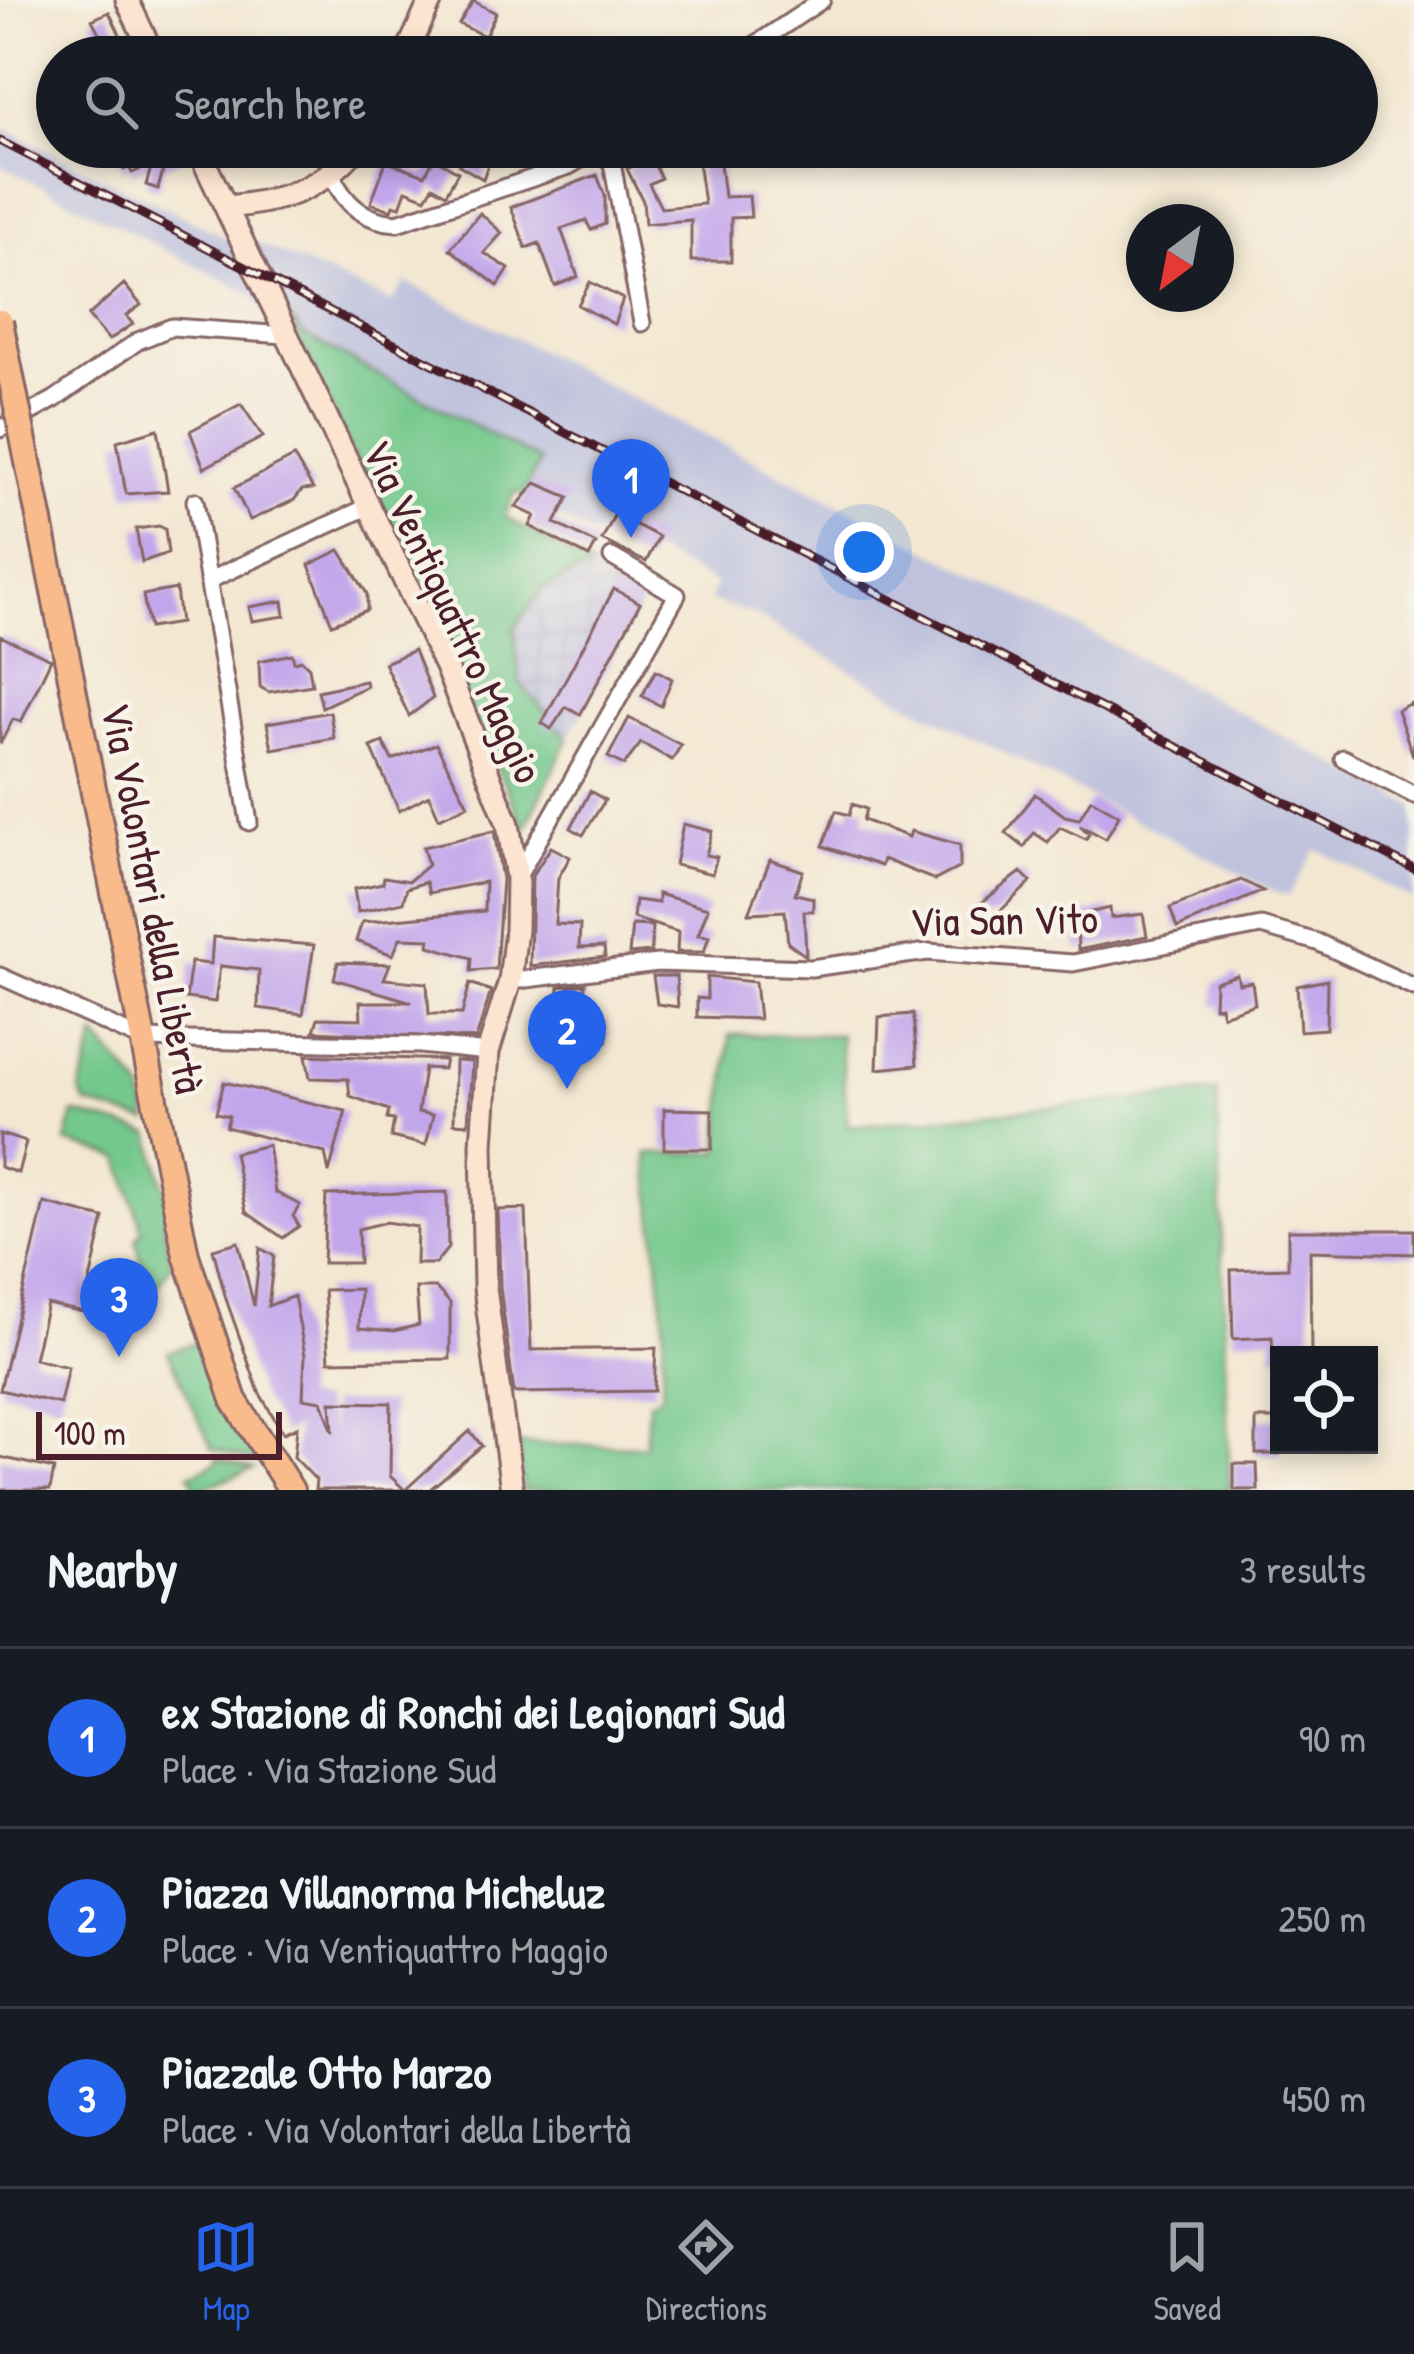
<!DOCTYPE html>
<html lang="en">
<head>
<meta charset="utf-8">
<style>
  :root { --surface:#171b24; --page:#242831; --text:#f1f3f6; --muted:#9ea1a6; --line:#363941; --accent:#2563eb }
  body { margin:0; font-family:"Patrick Hand",sans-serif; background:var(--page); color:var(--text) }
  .controls { position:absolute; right:36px; bottom:36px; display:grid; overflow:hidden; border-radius:0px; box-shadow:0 6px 18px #0003 }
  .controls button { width:108px; height:108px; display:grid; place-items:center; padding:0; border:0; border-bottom:3px solid var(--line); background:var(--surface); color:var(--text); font:60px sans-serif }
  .compass { position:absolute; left:1126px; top:204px; width:108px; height:108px; border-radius:50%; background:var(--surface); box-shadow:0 6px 18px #0003; rotate:212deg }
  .scale { position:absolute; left:36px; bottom:30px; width:246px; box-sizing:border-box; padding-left:12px; border:6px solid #4a1f2b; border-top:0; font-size:33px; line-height:42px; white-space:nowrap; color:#4a1f2b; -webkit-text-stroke:9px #f7f3e8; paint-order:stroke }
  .you { position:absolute; left:864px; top:552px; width:42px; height:42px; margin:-30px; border:9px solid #fff; border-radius:50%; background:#1a73e8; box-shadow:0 0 0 18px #1a73e833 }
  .badge { display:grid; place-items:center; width:78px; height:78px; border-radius:50%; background:var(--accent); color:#fff; font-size:39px; font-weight:700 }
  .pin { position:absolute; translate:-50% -99px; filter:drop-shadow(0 3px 6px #0008) }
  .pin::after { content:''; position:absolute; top:63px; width:42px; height:36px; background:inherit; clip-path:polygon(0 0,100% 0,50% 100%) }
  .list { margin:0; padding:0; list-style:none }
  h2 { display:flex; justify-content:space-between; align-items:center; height:156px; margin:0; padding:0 48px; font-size:51px }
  h2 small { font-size:39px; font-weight:400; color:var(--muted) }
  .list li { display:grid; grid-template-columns:78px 1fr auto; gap:36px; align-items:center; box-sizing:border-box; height:180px; padding:0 48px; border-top:3px solid var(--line) }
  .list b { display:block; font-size:45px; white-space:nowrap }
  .list p { margin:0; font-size:39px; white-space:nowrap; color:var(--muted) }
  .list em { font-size:39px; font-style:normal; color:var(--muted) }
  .icon { flex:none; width:66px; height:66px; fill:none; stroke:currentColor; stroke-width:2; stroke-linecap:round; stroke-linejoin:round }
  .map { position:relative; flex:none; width:1414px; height:1490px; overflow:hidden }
  .search { position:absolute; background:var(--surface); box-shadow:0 6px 18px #0003; left:36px; right:36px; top:36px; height:132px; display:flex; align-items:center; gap:30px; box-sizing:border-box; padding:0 42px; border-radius:66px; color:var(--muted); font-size:45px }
  .sheet { height:696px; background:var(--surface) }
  nav { display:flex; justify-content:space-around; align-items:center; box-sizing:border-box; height:168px; border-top:3px solid var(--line); background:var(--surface); font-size:33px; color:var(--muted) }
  nav a { display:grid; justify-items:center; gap:6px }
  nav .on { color:var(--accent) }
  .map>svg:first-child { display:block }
  .industrial { fill:url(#industrial-grid) }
  .railway { fill:#c0c2dd }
  .grass { fill:#73c88c; stroke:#5e745c; stroke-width:3 }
  .building { fill:#c2a6eb }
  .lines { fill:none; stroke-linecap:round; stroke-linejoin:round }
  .street-casing { stroke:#856565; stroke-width:21 }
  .secondary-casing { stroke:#856565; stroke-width:27 }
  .primary-casing { stroke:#856565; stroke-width:30 }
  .street { stroke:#fff; stroke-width:15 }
  .secondary { stroke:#fde4d1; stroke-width:21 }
  .primary { stroke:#fabb8c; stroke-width:24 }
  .rail-casing { stroke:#4a1f2b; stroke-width:9 }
  .rail { stroke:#f7f3e8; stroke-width:4.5; stroke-dasharray:14; stroke-linecap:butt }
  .primary-bridge-casing { stroke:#856565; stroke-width:30; stroke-linecap:butt }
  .primary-bridge { stroke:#fabb8c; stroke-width:24 }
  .labels { text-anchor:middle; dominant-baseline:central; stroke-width:9; stroke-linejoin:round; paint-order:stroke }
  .street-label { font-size:42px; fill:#4a1f2b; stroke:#f7f3e8 }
</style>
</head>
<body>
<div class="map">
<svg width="1414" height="1490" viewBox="0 0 1414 1490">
  <defs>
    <pattern id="industrial-grid" width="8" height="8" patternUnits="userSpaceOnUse" patternTransform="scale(3)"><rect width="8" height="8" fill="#c0c2dd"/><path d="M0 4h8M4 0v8" fill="none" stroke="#a6a6be"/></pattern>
  </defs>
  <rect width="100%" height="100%" fill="#f7f3e8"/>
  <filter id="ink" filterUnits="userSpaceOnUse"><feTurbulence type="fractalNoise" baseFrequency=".00833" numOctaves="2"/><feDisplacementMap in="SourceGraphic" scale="24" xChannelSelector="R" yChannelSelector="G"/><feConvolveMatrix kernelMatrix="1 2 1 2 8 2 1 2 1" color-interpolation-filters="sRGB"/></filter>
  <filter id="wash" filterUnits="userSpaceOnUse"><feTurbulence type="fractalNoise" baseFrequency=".004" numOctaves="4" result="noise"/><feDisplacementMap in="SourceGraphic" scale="48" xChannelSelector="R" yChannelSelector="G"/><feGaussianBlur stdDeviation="2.7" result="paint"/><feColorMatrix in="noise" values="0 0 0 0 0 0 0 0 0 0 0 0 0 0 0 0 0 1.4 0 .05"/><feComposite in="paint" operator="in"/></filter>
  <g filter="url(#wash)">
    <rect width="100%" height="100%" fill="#f3e7d1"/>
    <path class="industrial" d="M 591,567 L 645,598 L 568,739 L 520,683 L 514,628 L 544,587 Z"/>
    <path class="railway" d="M 0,127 L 227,238 L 259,244 L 392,302 L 406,282 L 1096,636 L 1414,806 L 1414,900 L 1316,849 L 1289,896 L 1279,894 L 902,700 L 753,614 L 709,601 L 716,584 L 653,551 L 646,562 L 535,505 L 537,501 L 523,494 L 540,462 L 304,335 L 289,317 L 262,311 L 253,295 L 0,165 Z"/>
    <path class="grass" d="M 289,317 L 304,335 L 540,461 L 523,494 L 514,493 L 505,517 L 591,567 L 544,587 L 514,628 L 520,683 L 568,739 L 525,829 Z
      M 730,1035 L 840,1035 L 848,1126 L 1217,1092 L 1230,1490 L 523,1490 L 518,1444 L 645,1446 L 649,1401 L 662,1394 L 664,1319 L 647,1154 L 719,1152 Z
      M 96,1036 L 142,1089 L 148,1122 L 86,1104 L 80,1091 Z
      M 74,1113 L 151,1134 L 169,1209 L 164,1227 L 171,1265 L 159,1284 L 147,1287 L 136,1239 L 142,1231 L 120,1158 L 66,1142 Z
      M 196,1342 L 259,1463 L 212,1448 L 168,1352 Z
      M 217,1457 L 253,1469 L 197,1490 L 190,1474 L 218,1462 Z"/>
    <g id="blocks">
      <path class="building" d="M 473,1 L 496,13 L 485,36 L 459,24 Z
        M 109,12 L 131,57 L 59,57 L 101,36 L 92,20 Z
        M 124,147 L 182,147 L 182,149 L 176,152 L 180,160 L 164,167 L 158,189 L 146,185 L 152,164 L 132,173 L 129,167 L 124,170 L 115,156 L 126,151 Z
        M 469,147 L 492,153 L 483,179 L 459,165 Z
        M 696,147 L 718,147 L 724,197 L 749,196 L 751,217 L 731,218 L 731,261 L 691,261 L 691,220 L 645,224 L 643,201 L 627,169 L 651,157 L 661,178 L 649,184 L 661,208 L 704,204 Z
        M 434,158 L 458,172 L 446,194 L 433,186 L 426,198 L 406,190 L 400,207 L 393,205 L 391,210 L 371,203 L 386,161 L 425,175 Z
        M 597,175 L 605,196 L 605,224 L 591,230 L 586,220 L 561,229 L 578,277 L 555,286 L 539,243 L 526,248 L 511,207 Z
        M 480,213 L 502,233 L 484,253 L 509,269 L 498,286 L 450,249 Z
        M 590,282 L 623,299 L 614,324 L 578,305 Z
        M 124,284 L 141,305 L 126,316 L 133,324 L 109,340 L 88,316 Z
        M 241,404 L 263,437 L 204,468 L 190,431 Z
        M 158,429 L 168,491 L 126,494 L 117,441 Z
        M 294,457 L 313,489 L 302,490 L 294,500 L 250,520 L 234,488 Z
        M 536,483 L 569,497 L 555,523 L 596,544 L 589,557 L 530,526 L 535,516 L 516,507 Z
        M 615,514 L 659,537 L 646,562 L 602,540 Z
        M 159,526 L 165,529 L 168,553 L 142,562 L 136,529 Z
        M 340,550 L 367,594 L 367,610 L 332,624 L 309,565 Z
        M 176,589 L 180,623 L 149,628 L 143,595 Z
        M 614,589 L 640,603 L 580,715 L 566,707 L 551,729 L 542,723 Z
        M 283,601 L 285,616 L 252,621 L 249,607 Z
        M 0,636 L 51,659 L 21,722 L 13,719 L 0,744 Z
        M 414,650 L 433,698 L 409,716 L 384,663 Z
        M 292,654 L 294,662 L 302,660 L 309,667 L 312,685 L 269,692 L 260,687 L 259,661 Z
        M 656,670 L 672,679 L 661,706 L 642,696 Z
        M 365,681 L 367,686 L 322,707 L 318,691 Z
        M 1411,703 L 1414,711 L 1413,756 L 1397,710 Z
        M 330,712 L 334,738 L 272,749 L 267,723 Z
        M 629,718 L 681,745 L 672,760 L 641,743 L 624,765 L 608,757 Z
        M 383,742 L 392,760 L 436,744 L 468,805 L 439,818 L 429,795 L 399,811 L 371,747 Z
        M 590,791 L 605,800 L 583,835 L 571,828 Z
        M 1035,794 L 1065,816 L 1079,819 L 1091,799 L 1119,815 L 1106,839 L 1080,825 L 1089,834 L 1086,839 L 1060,827 L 1048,842 L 1034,833 L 1024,847 L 1006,833 Z
        M 852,804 L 866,809 L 863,820 L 909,837 L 911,831 L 960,845 L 960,867 L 935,880 L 883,859 L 881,866 L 823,846 L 836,811 L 849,815 Z
        M 683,824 L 712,831 L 706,855 L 717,857 L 712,874 L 675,865 Z
        M 494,831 L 502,879 L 496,969 L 471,971 L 472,958 L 429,946 L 430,939 L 400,938 L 393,955 L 356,941 L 362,922 L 484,911 L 485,882 L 429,893 L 426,882 L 407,888 L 403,902 L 358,912 L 354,889 L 383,883 L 384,877 L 409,881 L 428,865 L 423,847 Z
        M 551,847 L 570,857 L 558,878 L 555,924 L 580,925 L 579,948 L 604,947 L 605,957 L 530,966 L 532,876 Z
        M 770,860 L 803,871 L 795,894 L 813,898 L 813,911 L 804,911 L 806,956 L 788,943 L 785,911 L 749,913 Z
        M 1021,872 L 1031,882 L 995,916 L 986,918 L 976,907 Z
        M 1241,880 L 1263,891 L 1177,928 L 1170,908 Z
        M 658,894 L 708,908 L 698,935 L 709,936 L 704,952 L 677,952 L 678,932 L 633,918 L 635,900 L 658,903 Z
        M 1110,908 L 1111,918 L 1143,914 L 1147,936 L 1078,950 L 1077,921 L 1084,921 L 1084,914 Z
        M 632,925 L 652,926 L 651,952 L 629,954 Z
        M 213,937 L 314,945 L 303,1014 L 258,1008 L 259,970 L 220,966 L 215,1002 L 186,998 L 191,962 L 211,964 Z
        M 338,962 L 390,964 L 384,979 L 427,983 L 429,1014 L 462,1014 L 470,983 L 491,991 L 476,1039 L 314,1031 L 318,1018 L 361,1019 L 360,1002 L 412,1002 L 334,979 Z
        M 1237,975 L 1239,984 L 1252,982 L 1255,1004 L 1222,1015 L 1220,1006 L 1214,1007 L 1215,982 Z
        M 653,976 L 676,976 L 678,1007 L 657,1004 Z
        M 707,977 L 755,982 L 759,1019 L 697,1017 L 697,998 L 707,999 Z
        M 1327,980 L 1326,1029 L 1300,1031 L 1297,986 Z
        M 585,984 L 583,1019 L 607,1022 L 607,1041 L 543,1035 L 547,1008 L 558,1009 L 559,987 Z
        M 913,1014 L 917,1065 L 877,1069 L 879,1017 Z
        M 306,1055 L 445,1060 L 443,1069 L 424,1068 L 418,1112 L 433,1115 L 426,1145 L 391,1137 L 394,1120 L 387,1119 L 389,1110 L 350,1096 L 348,1079 L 310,1078 Z
        M 455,1061 L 472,1062 L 468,1124 L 454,1123 Z
        M 224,1082 L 346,1111 L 329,1173 L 325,1153 L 226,1127 L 229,1116 L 216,1113 Z
        M 664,1109 L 712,1110 L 712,1149 L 664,1149 Z
        M 0,1134 L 26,1142 L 18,1173 L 0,1167 Z
        M 268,1145 L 275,1192 L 300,1205 L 293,1216 L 299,1226 L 283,1238 L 246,1212 L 234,1153 Z
        M 447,1192 L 448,1248 L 435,1264 L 416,1264 L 417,1227 L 387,1222 L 358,1229 L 359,1263 L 323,1263 L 326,1195 Z
        M 44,1203 L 104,1218 L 83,1312 L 47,1304 L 34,1359 L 68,1367 L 60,1404 L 0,1390 Z
        M 526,1209 L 531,1350 L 656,1348 L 654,1391 L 514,1393 L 500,1287 L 498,1210 Z
        M 1288,1230 L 1414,1230 L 1414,1254 L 1310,1251 L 1311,1355 L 1273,1355 L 1272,1337 L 1233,1339 L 1231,1270 L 1288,1268 Z
        M 238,1242 L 254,1306 L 260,1248 L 274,1256 L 268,1306 L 294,1296 L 305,1355 L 303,1398 L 322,1401 L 333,1432 L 331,1402 L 391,1403 L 390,1476 L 405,1490 L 315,1490 L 316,1480 L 294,1457 L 297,1427 L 283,1433 L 259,1392 L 226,1299 L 213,1249 Z
        M 416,1288 L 436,1288 L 450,1303 L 450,1359 L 329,1361 L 324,1290 L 360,1289 L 359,1328 L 394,1331 L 419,1325 Z
        M 1256,1419 L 1279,1419 L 1279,1454 L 1256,1454 Z
        M 470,1431 L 482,1446 L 429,1490 L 405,1490 Z
        M 0,1457 L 54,1469 L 50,1490 L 0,1490 Z
        M 1234,1464 L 1257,1464 L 1258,1490 L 1234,1490 Z"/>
    </g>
  </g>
  <g filter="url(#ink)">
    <use href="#blocks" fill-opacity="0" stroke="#856565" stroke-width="3"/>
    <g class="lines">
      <g class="street-casing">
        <path id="street" d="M 737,57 L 822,0
          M 609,147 L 642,323
          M 333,177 C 345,205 366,221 397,223 L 569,166 L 601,147
          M 0,429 L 55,399 L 138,341 L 172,327 L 285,335
          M 195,501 L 249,822
          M 210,580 L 365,508
          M 1343,758 L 1414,795
          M 517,878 L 677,595 L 612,557
          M 0,976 L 141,1039 L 420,1045 L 488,1052
          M 510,981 L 658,963 L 811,968 L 928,952 L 1073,963 L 1261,926 L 1317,942 L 1414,987"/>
      </g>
      <g class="secondary-casing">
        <path id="secondary" d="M 127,0 L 154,57
          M 405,57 L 431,0
          M 197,147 L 446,667 L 508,824 L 517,878 L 516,930 L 510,981 L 488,1052 L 482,1145 L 485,1288 L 512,1490
          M 226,207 C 280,202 322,190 357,147"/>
      </g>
      <g class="primary-casing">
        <path id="primary" d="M 40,522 L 186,1255 L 234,1400 L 291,1490"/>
      </g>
      <use href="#street" class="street"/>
      <use href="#secondary" class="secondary"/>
      <use href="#primary" class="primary"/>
      <g class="rail-casing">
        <path id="rail" d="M 0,141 L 1414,869"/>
      </g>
      <use href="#rail" class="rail"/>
      <g class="primary-bridge-casing">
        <path id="primary-bridge" d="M 0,322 L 40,522"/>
      </g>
      <use href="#primary-bridge" class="primary-bridge"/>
    </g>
  </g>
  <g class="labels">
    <g class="street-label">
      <text transform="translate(454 611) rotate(65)">Via Ventiquattro Maggio</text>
      <text transform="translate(154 898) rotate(79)">Via Volontari della Libertà</text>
      <text transform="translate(1004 919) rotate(-1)">Via San Vito</text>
    </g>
  </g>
</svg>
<div class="controls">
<button><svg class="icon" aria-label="locate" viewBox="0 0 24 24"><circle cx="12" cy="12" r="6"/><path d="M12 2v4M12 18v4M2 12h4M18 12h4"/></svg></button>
</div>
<svg class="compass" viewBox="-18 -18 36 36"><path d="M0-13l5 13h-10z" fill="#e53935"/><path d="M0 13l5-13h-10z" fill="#9ea1a6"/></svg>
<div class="scale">100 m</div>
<div class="you"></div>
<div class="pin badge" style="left:631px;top:538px">1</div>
<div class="pin badge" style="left:567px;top:1089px">2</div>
<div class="pin badge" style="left:119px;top:1357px">3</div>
<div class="search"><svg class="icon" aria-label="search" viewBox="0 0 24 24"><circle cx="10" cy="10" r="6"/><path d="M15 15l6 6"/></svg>Search here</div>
</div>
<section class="sheet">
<h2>Nearby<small>3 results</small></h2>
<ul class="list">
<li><span class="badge">1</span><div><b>ex Stazione di Ronchi dei Legionari Sud</b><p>Place · Via Stazione Sud</p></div><em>90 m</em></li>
<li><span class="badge">2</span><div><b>Piazza Villanorma Micheluz</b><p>Place · Via Ventiquattro Maggio</p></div><em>250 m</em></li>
<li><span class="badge">3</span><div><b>Piazzale Otto Marzo</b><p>Place · Via Volontari della Libertà</p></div><em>450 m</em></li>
</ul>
</section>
<nav>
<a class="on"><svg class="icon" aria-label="map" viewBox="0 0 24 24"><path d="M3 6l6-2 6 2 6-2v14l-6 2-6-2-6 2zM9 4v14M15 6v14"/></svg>Map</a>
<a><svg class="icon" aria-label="directions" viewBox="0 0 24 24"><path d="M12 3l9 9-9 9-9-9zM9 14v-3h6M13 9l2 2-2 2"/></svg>Directions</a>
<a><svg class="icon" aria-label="saved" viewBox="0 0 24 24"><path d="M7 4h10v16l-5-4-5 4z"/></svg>Saved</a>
</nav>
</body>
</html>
